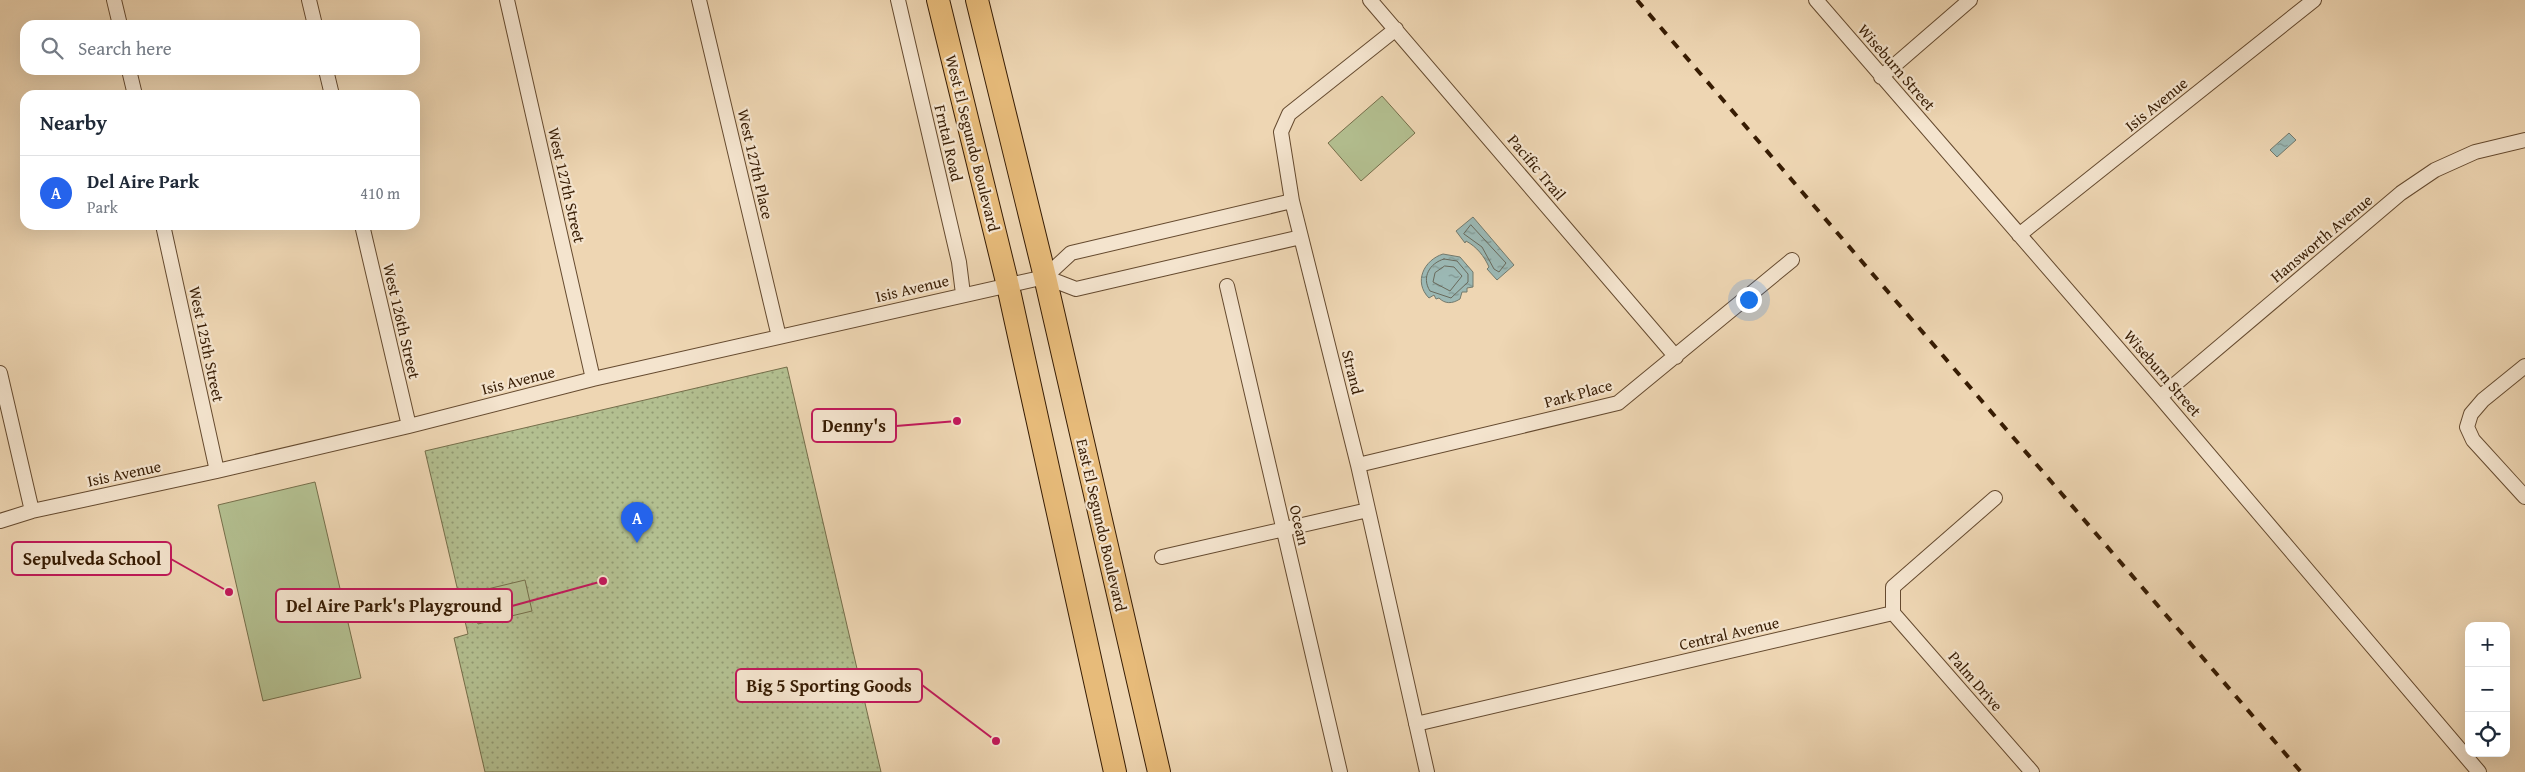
<!DOCTYPE html>
<html lang="en">
<head>
<meta charset="utf-8">
<style>
  :root { --surface:#fff; --page:#f2f2f3; --text:#1f2937; --muted:#747a83; --line:#e0e1e3; --accent:#2563eb }
  body { margin:0; font-family:"Gentium Book Plus",serif; background:var(--page); color:var(--text) }
  .controls { position:absolute; right:15px; bottom:15px; display:grid; overflow:hidden; border-radius:10px; box-shadow:0 5px 20px #0002 }
  .controls button { width:45px; height:45px; display:grid; place-items:center; padding:0; border:0; border-bottom:1px solid var(--line); background:var(--surface); color:var(--text); font:25px sans-serif }
  .you { position:absolute; left:1748px; top:299px; width:18px; height:18px; margin:-12px; border:4px solid #fff; border-radius:50%; background:#1a73e8; box-shadow:0 0 0 8px #1a73e833 }
  .badge { display:grid; place-items:center; width:32px; height:32px; border-radius:50%; background:var(--accent); color:#fff; font-size:16px; font-weight:700 }
  .pin { position:absolute; translate:-50% -41px; filter:drop-shadow(0 1px 2px #0008) }
  .pin::after { content:''; position:absolute; top:26px; width:18px; height:15px; background:inherit; clip-path:polygon(0 0,100% 0,50% 100%) }
  .list { margin:0; padding:0; list-style:none }
  h2 { display:flex; justify-content:space-between; align-items:center; height:65px; margin:0; padding:0 20px; font-size:21px }
  h2 small { font-size:16px; font-weight:400; color:var(--muted) }
  .list li { display:grid; grid-template-columns:32px 1fr auto; gap:15px; align-items:center; box-sizing:border-box; height:75px; padding:0 20px; border-top:1px solid var(--line) }
  .list b { display:block; font-size:19px; white-space:nowrap }
  .list p { margin:0; font-size:16px; white-space:nowrap; color:var(--muted) }
  .list em { font-size:16px; font-style:normal; color:var(--muted) }
  .icon { flex:none; width:28px; height:28px; fill:none; stroke:currentColor; stroke-width:2; stroke-linecap:round; stroke-linejoin:round }
  .map { position:relative; flex:none; width:2525px; height:772px; overflow:hidden }
  .search { position:absolute; background:var(--surface); box-shadow:0 5px 20px #0002; left:20px; top:20px; width:400px; height:55px; display:flex; align-items:center; gap:12px; box-sizing:border-box; padding:0 18px; border-radius:15px; color:var(--muted); font-size:19px }
  .panel { position:absolute; background:var(--surface); box-shadow:0 5px 20px #0002; left:20px; top:90px; width:400px; height:140px; border-radius:15px }
  .map>svg:first-child { display:block }
  .park { fill:url(#park-dots); stroke:#756e4a }
  .garden { fill:#b3bf90; stroke:#756e4a }
  .water { fill:url(#water-ripples); stroke:#737a6d }
  .lines { fill:none; stroke-linecap:round; stroke-linejoin:round }
  .shore { stroke:#696a5c; stroke-width:1 }
  .street-casing { stroke:#654a2f; stroke-width:16 }
  .primary-casing { stroke:#371c03; stroke-width:24 }
  .street { stroke:#f4e4ce; stroke-width:14 }
  .primary { stroke:#e7bb7a; stroke-width:22 }
  .rail { stroke:#371c03; stroke-width:4; stroke-dasharray:9 9; stroke-linecap:butt }
  .labels { text-anchor:middle; dominant-baseline:central; stroke-width:4.5; stroke-linejoin:round; paint-order:stroke }
  .street-label { font-size:16px; fill:#371c03; stroke:#f4e4ce }
  .leader { fill:none; stroke:#c2185b; stroke-width:2 }
  .callout-dot { fill:#c2185b; stroke:#f4e4ce; stroke-width:2 }
  .callout { fill:#f4e4ce; stroke:#c2185b; stroke-width:2 }
  .callout-label { font-size:18px; text-anchor:middle; font-weight:bold; fill:#371c03 }
</style>
</head>
<body>
<div class="map">
<svg width="2525" height="772" viewBox="0 0 2525 772">
  <defs>
    <pattern id="park-dots" width="8" height="8" patternUnits="userSpaceOnUse" patternTransform="scale(1.25)"><rect width="8" height="8" fill="#b3bf90"/><path d="M2 2h.1M6 6h.1" fill="none" stroke="#929a73" stroke-width="1.8" stroke-linecap="round"/></pattern>
    <pattern id="water-ripples" width="26" height="14" patternUnits="userSpaceOnUse" patternTransform="scale(1.25)"><rect width="26" height="14" fill="#9bb8b4"/><path d="M2 4q2-2 4 0t4 0M15 11q2-2 4 0t4 0" fill="none" stroke="#7f9590"/></pattern>
  </defs>
  <rect width="100%" height="100%" fill="#eed6b3"/>
  <filter id="stains"><feTurbulence type="fractalNoise" baseFrequency=".004" numOctaves="4"/><feColorMatrix values="0 0 0 0 .2 0 0 0 0 .09 0 0 0 0 .02 0 0 0 .5 -.17"/></filter>
  <radialGradient id="worn" r=".72"><stop offset=".6" stop-color="#630" stop-opacity="0"/><stop offset="1" stop-color="#630" stop-opacity=".3"/></radialGradient>
  <path class="park" d="M 787,367 L 881,772 L 485,772 L 454,638 L 468,634 L 425,451 Z"/>
  <path class="garden" d="M 1382,96 L 1415,133 L 1361,181 L 1328,143 Z
    M 315,482 L 361,678 L 263,701 L 218,505 Z
    M 525,580 L 532,611 L 478,624 L 471,593 Z"/>
  <path class="water" d="M 2289,133 L 2296,140 L 2277,157 L 2270,150 Z
    M 1473,217 L 1514,265 L 1497,280 L 1487,269 L 1489,267 C 1484,256 1477,247 1466,241 L 1465,243 L 1456,231 Z
    M 1443,254 L 1460,257 L 1473,272 L 1473,287 L 1467,288 L 1467,292 L 1462,292 L 1460,299 C 1452,304 1445,304 1439,298 L 1436,299 L 1434,295 L 1429,298 C 1413,282 1424,260 1443,254 Z"/>
  <g class="lines">
    <path class="shore" d="M 1471,225 L 1506,263 L 1499,272 L 1494,269 L 1482,247 L 1464,234 Z
      M 1444,259 L 1457,261 L 1468,274 L 1468,282 L 1451,298 L 1430,291 C 1421,277 1430,263 1444,259 Z
      M 1445,266 L 1454,267 L 1462,276 L 1450,291 L 1433,282 L 1435,273 Z"/>
    <g class="street-casing">
      <path id="street" d="M 114,0 L 120,25
        M 309,0 L 315,25
        M 507,0 L 593,379
        M 699,0 L 779,337
        M 898,0 L 959,262 L 963,294
        M 1370,0 L 1676,357
        M 1816,0 L 2160,397 L 2479,772
        M 1396,29 L 1289,114 L 1281,132 L 1292,201 L 1358,465 L 1427,772
        M 129,70 L 135,95
        M 326,70 L 332,95
        M 1881,77 L 1970,0
        M 163,225 L 217,471
        M 362,225 L 409,426
        M 2019,235 L 2314,0
        M 1045,277 L 1076,289 L 1301,237
        M 1227,286 L 1340,772
        M 2525,366 L 2483,400 L 2471,414 L 2467,427 L 2473,440 L 2525,497
        M 0,373 L 32,511
        M 2160,397 L 2401,193 L 2435,170 L 2475,152 L 2525,140
        M 1358,465 L 1618,403 L 1792,260
        M 0,521 L 32,511 L 217,471 L 409,426 L 593,379 L 1045,277 L 1071,253 L 1292,201
        M 1162,557 L 1368,510
        M 1893,613 L 2032,772
        M 1893,613 L 1893,587 L 1995,498
        M 1416,724 L 1893,613"/>
    </g>
    <g class="primary-casing">
      <path id="primary" d="M 938,0 L 1008,286 L 1115,772
        M 977,0 L 1045,277 L 1159,772"/>
    </g>
    <use href="#street" class="street"/>
    <use href="#primary" class="primary"/>
    <path class="rail" d="M 1637,0 L 2301,772"/>
  </g>
  <g class="labels">
    <g class="street-label">
      <text transform="translate(1897 67) rotate(49)">Wiseburn Street</text>
      <text transform="translate(2156 104) rotate(-39)">Isis Avenue</text>
      <text transform="translate(949 143) rotate(77)">Frntal Road</text>
      <text transform="translate(973 143) rotate(76)">West El Segundo Boulevard</text>
      <text transform="translate(756 164) rotate(77)">West 127th Place</text>
      <text transform="translate(1537 167) rotate(50)">Pacific Trail</text>
      <text transform="translate(567 185) rotate(77)">West 127th Street</text>
      <text transform="translate(2321 238) rotate(-40)">Hansworth Avenue</text>
      <text transform="translate(912 288) rotate(-13)">Isis Avenue</text>
      <text transform="translate(402 321) rotate(77)">West 126th Street</text>
      <text transform="translate(207 344) rotate(78)">West 125th Street</text>
      <text transform="translate(1353 372) rotate(76)">Strand</text>
      <text transform="translate(2163 373) rotate(49)">Wiseburn Street</text>
      <text transform="translate(518 380) rotate(-14)">Isis Avenue</text>
      <text transform="translate(1578 393) rotate(-15)">Park Place</text>
      <text transform="translate(124 473) rotate(-12)">Isis Avenue</text>
      <text transform="translate(1102 525) rotate(77)">East El Segundo Boulevard</text>
      <text transform="translate(1300 525) rotate(77)">Ocean</text>
      <text transform="translate(1729 633) rotate(-13)">Central Avenue</text>
      <text transform="translate(1976 681) rotate(49)">Palm Drive</text>
    </g>
  </g>
  <path class="leader" d="M957 421L896 426M229 592L171 559M603 581L512 606M996 741L922 685"/>
  <g class="callout-dot">
    <circle cx="957" cy="421" r="5"/>
    <circle cx="229" cy="592" r="5"/>
    <circle cx="603" cy="581" r="5"/>
    <circle cx="996" cy="741" r="5"/>
  </g>
  <g class="callout">
    <rect x="812" y="409" width="84" height="33" rx="5"/>
    <rect x="12" y="542" width="159" height="33" rx="5"/>
    <rect x="276" y="589" width="236" height="33" rx="5"/>
    <rect x="736" y="669" width="186" height="33" rx="5"/>
  </g>
  <g class="callout-label">
    <text x="854" y="432">Denny's</text>
    <text x="92" y="565">Sepulveda School</text>
    <text x="394" y="612">Del Aire Park's Playground</text>
    <text x="829" y="692">Big 5 Sporting Goods</text>
  </g>
  <rect width="100%" height="100%" filter="url(#stains)"/>
  <rect width="100%" height="100%" fill="url(#worn)"/>
</svg>
<div class="controls">
<button>+</button>
<button>−</button>
<button><svg class="icon" aria-label="locate" viewBox="0 0 24 24"><circle cx="12" cy="12" r="6"/><path d="M12 2v4M12 18v4M2 12h4M18 12h4"/></svg></button>
</div>
<div class="you"></div>
<div class="pin badge" style="left:637px;top:543px">A</div>
<div class="search"><svg class="icon" aria-label="search" viewBox="0 0 24 24"><circle cx="10" cy="10" r="6"/><path d="M15 15l6 6"/></svg>Search here</div>
<section class="panel">
<h2>Nearby<small></small></h2>
<ul class="list">
<li><span class="badge">A</span><div><b>Del Aire Park</b><p>Park</p></div><em>410 m</em></li>
</ul>
</section>
</div>
</body>
</html>
